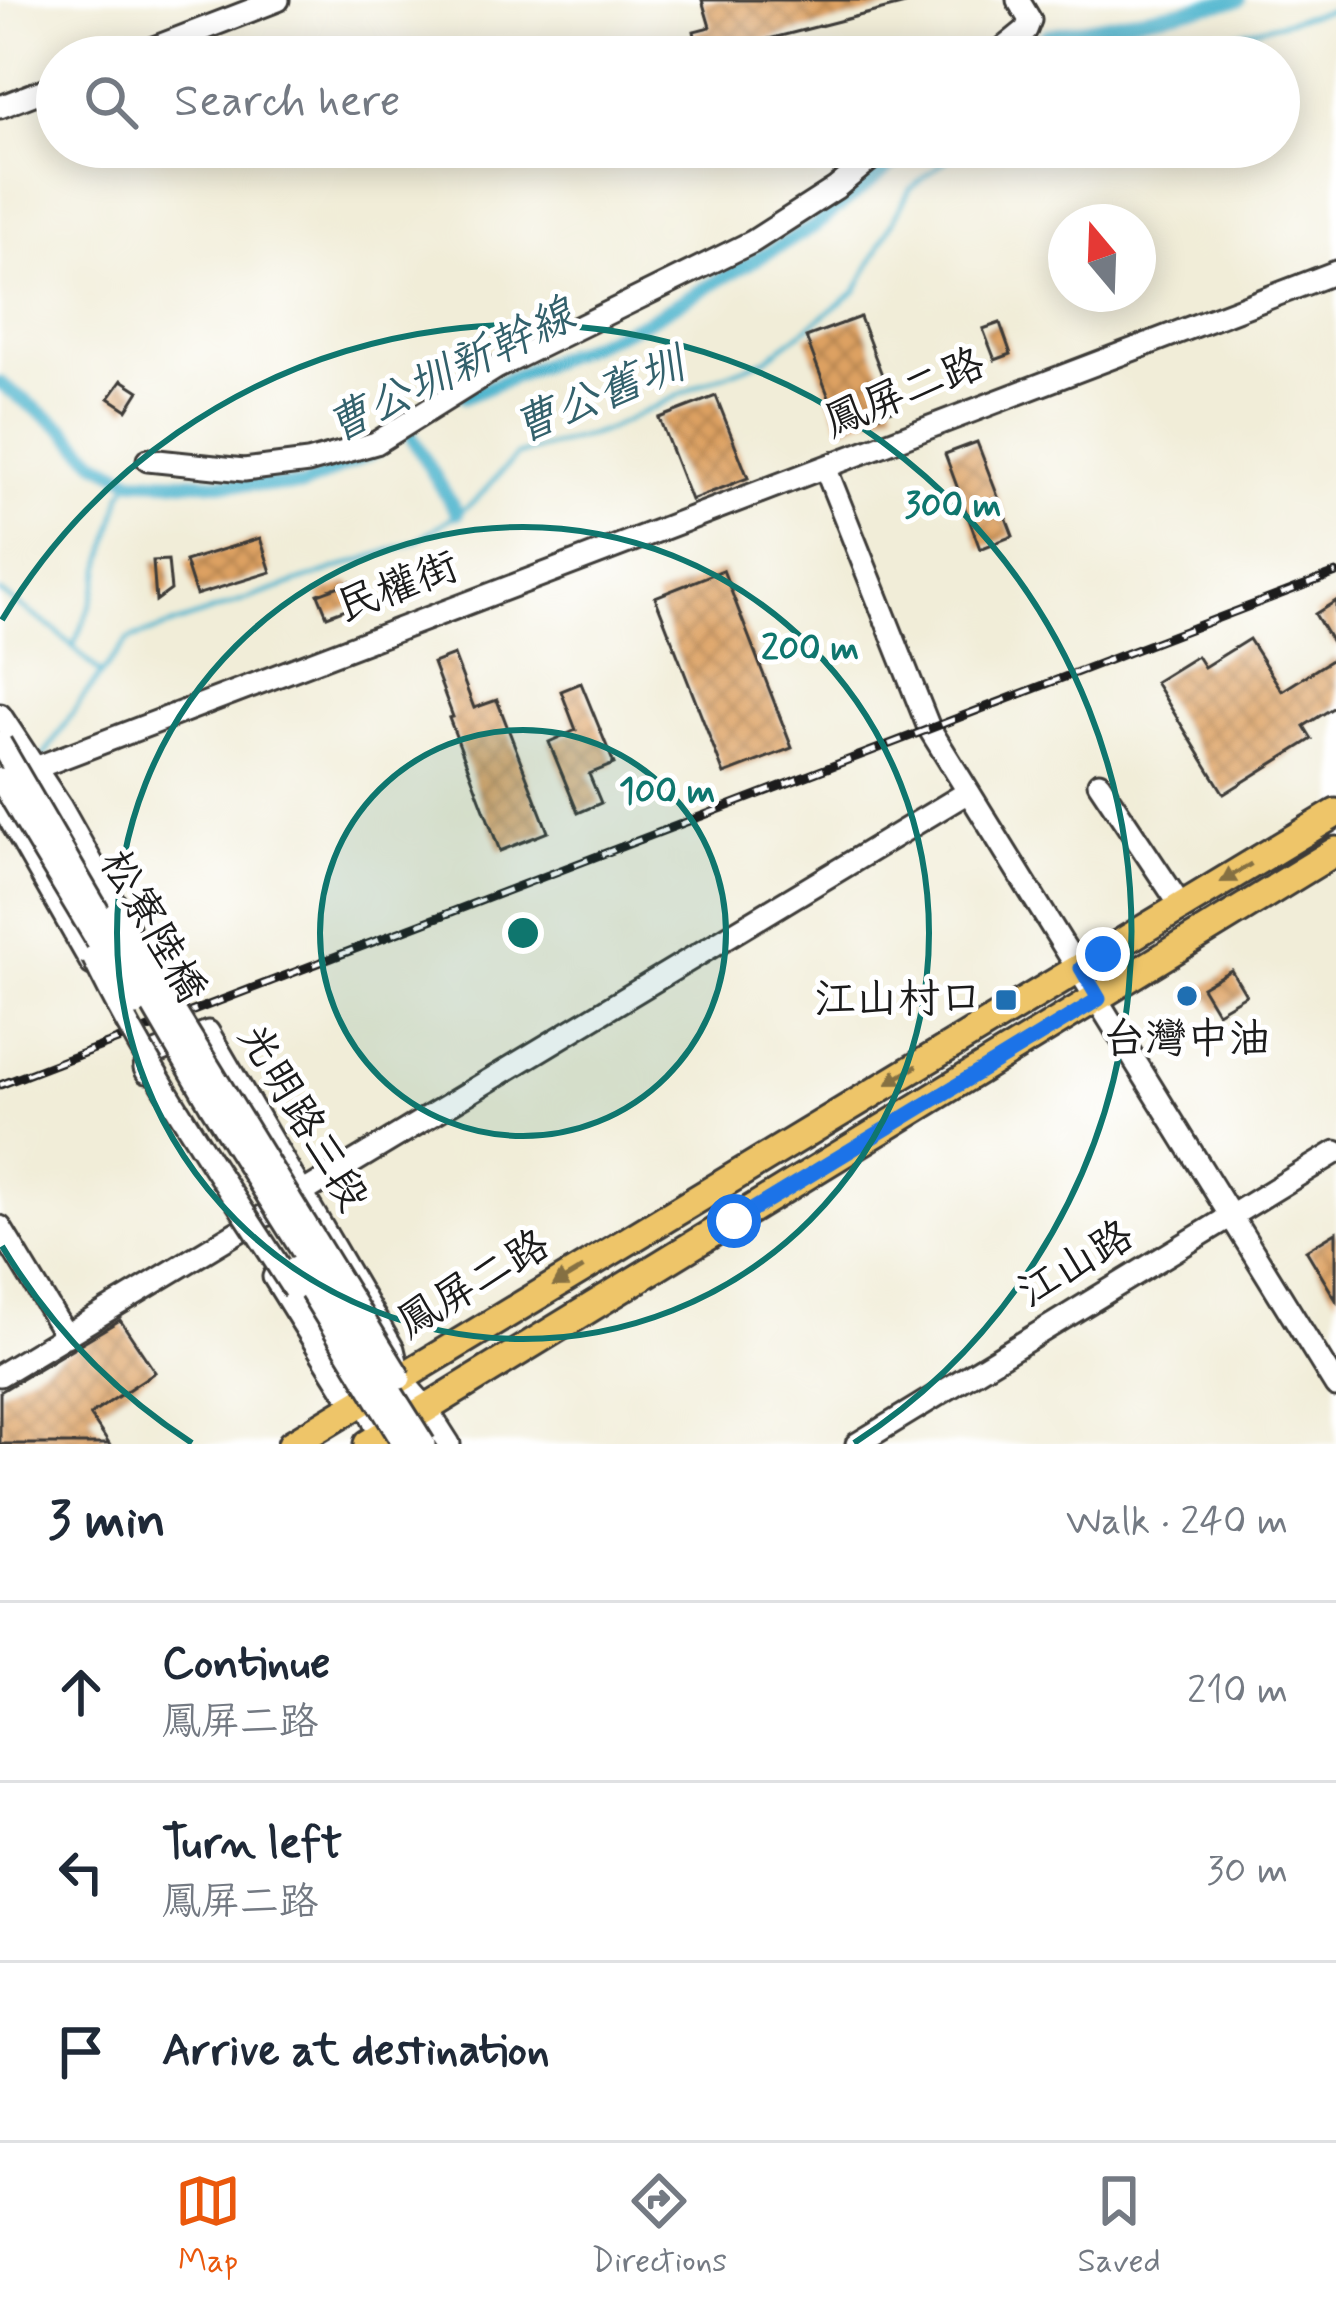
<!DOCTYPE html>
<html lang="en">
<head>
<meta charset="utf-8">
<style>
  :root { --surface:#fff; --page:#f2f2f3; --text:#1f2937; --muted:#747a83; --line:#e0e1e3; --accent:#ea580c }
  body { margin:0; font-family:Mynerve,"LXGW WenKai TC",sans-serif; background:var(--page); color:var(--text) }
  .compass { position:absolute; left:1048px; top:204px; width:108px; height:108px; border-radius:50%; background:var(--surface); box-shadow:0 6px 30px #0003; rotate:341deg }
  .stop { position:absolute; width:36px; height:36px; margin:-27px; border:9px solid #1a73e8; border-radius:50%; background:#fff }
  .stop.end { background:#1a73e8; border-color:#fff; box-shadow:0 3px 12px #0008 }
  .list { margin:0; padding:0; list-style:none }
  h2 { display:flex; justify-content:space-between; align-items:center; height:156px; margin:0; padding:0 48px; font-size:51px }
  h2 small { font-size:39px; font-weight:400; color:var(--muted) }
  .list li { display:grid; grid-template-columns:78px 1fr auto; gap:36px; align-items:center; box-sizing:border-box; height:180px; padding:0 48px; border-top:3px solid var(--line) }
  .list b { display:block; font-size:45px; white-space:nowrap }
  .list p { margin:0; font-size:39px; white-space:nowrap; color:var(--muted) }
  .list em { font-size:39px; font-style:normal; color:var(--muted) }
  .icon { flex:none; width:66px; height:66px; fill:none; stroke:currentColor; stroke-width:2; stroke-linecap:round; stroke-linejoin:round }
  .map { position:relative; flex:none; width:1336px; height:1444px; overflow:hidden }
  .search { position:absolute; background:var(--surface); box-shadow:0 6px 30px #0003; left:36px; right:36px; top:36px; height:132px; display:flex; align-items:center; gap:30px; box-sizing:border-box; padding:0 42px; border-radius:66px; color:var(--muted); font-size:45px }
  .sheet { height:696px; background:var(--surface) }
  nav { display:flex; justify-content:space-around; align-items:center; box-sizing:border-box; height:168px; border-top:3px solid var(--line); background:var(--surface); font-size:33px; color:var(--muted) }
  nav a { display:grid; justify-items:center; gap:6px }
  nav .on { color:var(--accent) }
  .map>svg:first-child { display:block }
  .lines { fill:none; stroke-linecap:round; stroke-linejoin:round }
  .stream { stroke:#4fb5ce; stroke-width:4.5 }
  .canal { stroke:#4fb5ce; stroke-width:14 }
  .building { fill:url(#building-cross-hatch) }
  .minor-casing { stroke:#3c3b38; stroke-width:27 }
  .major-casing { stroke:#3c3b38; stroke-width:33 }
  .minor { stroke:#fff; stroke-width:21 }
  .major { stroke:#eec569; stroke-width:27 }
  .rail-casing { stroke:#1c1c1c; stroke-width:9 }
  .rail { stroke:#fff; stroke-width:4.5; stroke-dasharray:14; stroke-linecap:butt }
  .minor-bridge-casing { stroke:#3c3b38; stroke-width:27; stroke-linecap:butt }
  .minor-bridge { stroke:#fff; stroke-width:21 }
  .oneway { fill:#857042 }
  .route { stroke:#1a73e8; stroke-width:15 }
  .ring { fill:none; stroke:#0f766e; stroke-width:6 }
  .poi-dot { fill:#1f6fb2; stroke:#fff; stroke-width:4.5 }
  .labels { text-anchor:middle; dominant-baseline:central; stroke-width:10; stroke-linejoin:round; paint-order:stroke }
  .street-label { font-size:42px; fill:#1c1c1c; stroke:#fff }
  .poi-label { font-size:42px; fill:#1c1c1c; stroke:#fff; text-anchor:end }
  .water-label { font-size:45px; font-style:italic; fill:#33616c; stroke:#fff }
  .centre { fill:#0f766e; stroke:#fff; stroke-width:6 }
  .ring-label { font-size:36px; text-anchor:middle; font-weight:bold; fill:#0f766e; stroke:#fff; stroke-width:10; stroke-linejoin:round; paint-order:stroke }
</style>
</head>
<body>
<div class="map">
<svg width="1336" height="1444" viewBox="0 0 1336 1444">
  <defs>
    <pattern id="building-cross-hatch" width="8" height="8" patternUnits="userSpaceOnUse" patternTransform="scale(3)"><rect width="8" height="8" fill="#dda162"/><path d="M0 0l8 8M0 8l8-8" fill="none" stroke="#b28250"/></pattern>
  </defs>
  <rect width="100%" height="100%" fill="#fff"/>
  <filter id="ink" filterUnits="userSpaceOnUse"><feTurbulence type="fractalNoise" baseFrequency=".00833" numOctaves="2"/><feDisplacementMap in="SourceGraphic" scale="24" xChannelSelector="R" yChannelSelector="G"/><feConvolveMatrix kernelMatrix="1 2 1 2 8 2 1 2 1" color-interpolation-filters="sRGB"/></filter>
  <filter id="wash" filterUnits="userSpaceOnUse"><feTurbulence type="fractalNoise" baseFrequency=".004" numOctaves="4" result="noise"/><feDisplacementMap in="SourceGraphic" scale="48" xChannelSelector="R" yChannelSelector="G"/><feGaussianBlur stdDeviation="2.7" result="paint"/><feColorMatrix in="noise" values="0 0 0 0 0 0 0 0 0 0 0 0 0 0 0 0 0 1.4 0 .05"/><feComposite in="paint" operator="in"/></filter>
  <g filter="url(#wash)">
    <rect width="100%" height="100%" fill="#f1edd8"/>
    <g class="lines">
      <path class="stream" d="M 1113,57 L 1236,34 L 1336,9
        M 0,592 L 55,630 L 101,674
        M 73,647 L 92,601 L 122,494 L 132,479
        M 43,757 L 84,696 L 128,640 L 417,541 L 475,501 L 517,455 L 607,430 L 706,382 L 766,359 L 856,291 L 910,189 L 963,147"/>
      <path class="canal" d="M 1022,57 L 1048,35 L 1239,0
        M 0,383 L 65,430 L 95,461 L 133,480 L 302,486 L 379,449
        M 465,397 L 645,322 L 813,227 L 914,147
        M 408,431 L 457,513"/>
    </g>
    <g id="blocks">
      <path class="building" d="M 702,0 L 905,0 L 905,4 L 699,57 L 694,31 L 710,27 Z
        M 860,317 L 895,409 L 841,429 L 806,337 Z
        M 1000,323 L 1011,354 L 995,360 L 983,329 Z
        M 122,380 L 139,391 L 127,410 L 109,398 Z
        M 716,396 L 748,478 L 691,500 L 659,418 Z
        M 977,442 L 1013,536 L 980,549 L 945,454 Z
        M 260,538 L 271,572 L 196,595 L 185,561 Z
        M 168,560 L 171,590 L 156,601 L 153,561 Z
        M 723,570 L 792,748 L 724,774 L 655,597 Z
        M 350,582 L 359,604 L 327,616 L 318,594 Z
        M 1336,601 L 1336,649 L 1315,614 Z
        M 1249,639 L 1282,691 L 1336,657 L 1336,706 L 1304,726 L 1312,739 L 1224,794 L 1155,682 L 1197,656 L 1204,667 Z
        M 454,655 L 474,708 L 497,700 L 548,832 L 500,851 L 449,718 L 453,717 L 433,663 Z
        M 581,683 L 614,764 L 589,774 L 601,803 L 578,813 L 549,742 L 576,730 L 561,691 Z
        M 1231,970 L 1246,995 L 1217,1012 L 1202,987 Z
        M 1336,1232 L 1336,1300 L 1306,1250 Z
        M 120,1320 L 155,1372 L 90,1415 L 109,1444 L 0,1444 L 0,1392 Z"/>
    </g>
  </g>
  <g filter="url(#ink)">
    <use href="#blocks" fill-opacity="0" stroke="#3c3b38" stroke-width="3"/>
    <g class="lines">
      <g class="minor-casing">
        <path id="minor" d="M 130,57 L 278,0
          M 993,57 L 1026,30 L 1030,20 L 1018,0
          M 0,107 L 57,85
          M 1336,272 L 825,467 L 929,728 L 1336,1386
          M 148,460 L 244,470 L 308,462 L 376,443 L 496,368 L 752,242 L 836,188 L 885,147
          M 0,715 L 60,806 L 128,927
          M 1,781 L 825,467
          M 1099,783 L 1181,906
          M 0,802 L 92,964 L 102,969
          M 147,1072 L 145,1068 L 153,1054 L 208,1032 L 393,1349 L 400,1378 L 426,1408 L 449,1444
          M 0,1227 L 66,1336
          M 274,1277 L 345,1391 L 365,1400 L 383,1444
          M 0,1375 L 968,792
          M 857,1444 L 1336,1152"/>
      </g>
      <g class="major-casing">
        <path id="major" d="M 292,1444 L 1336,813
          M 368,1444 L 1336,851"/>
      </g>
      <use href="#minor" class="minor"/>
      <use href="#major" class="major"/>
      <g class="rail-casing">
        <path id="rail" d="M 0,1085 L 1336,573"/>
      </g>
      <use href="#rail" class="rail"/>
      <g class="minor-bridge-casing">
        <path id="minor-bridge" d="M 0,743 L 211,1106 L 424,1444
          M 0,779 L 136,1005
          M 115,914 L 400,1378
          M 93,957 C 149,1074 224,1181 294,1290
          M 296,1267 L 404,1444"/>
      </g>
      <use href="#minor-bridge" class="minor-bridge"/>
    </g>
    <defs><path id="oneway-solid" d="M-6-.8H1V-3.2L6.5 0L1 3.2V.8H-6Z" transform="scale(3)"/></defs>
    <g class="oneway">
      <use href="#oneway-solid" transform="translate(1236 873) rotate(149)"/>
      <use href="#oneway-solid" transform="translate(902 1075) rotate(149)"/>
      <use href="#oneway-solid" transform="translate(568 1277) rotate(149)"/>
    </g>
  </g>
  <g class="lines" filter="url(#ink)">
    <path class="route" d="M 734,1221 L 1099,999 L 1081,968 L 1103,954"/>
  </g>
  <circle cx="523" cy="933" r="203" fill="#0f766e" fill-opacity=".12"/>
  <g class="ring">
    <circle cx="523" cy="933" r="203"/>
    <circle cx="523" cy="933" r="406"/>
    <path d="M192 1443A608 608 0 0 1 2 1246M2 620A608 608 0 1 1 854 1443"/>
  </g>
  <g class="poi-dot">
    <circle cx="1187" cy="996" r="12"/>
    <rect x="994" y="988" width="24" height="24" rx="6"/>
  </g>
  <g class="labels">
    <g class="street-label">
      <text transform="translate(905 394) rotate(-22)">鳳屏二路</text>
      <text transform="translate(398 588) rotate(-21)">民權街</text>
      <text transform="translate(152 927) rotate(60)">松寮陸橋</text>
      <text transform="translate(302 1118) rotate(59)">光明路三段</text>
      <text transform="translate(1076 1265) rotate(-31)">江山路</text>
      <text transform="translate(474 1285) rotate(-31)">鳳屏二路</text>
    </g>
    <g class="poi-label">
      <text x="982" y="1000">江山村口</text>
      <text x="1187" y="1040" text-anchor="middle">台灣中油</text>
    </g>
    <g class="water-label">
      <text transform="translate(451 372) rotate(-26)">曹公圳新幹線</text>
      <text transform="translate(599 397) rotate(-22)">曹公舊圳</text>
    </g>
  </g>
  <circle cx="523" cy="933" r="18" class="centre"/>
  <g class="ring-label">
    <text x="953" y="516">300 m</text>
    <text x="810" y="659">200 m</text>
    <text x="667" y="802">100 m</text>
  </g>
</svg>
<svg class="compass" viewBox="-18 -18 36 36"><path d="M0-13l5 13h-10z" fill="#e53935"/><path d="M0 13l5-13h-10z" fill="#747a83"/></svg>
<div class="stop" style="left:734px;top:1221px"></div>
<div class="stop end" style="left:1103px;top:954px"></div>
<div class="search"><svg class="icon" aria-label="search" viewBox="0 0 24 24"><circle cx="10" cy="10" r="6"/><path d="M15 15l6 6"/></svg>Search here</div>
</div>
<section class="sheet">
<h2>3 min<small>Walk · 240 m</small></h2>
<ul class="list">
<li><svg class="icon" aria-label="ahead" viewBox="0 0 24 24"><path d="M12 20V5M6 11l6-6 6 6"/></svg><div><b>Continue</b><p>鳳屏二路</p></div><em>210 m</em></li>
<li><svg class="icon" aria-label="left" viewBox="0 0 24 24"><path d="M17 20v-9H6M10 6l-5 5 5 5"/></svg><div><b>Turn left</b><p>鳳屏二路</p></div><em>30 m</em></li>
<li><svg class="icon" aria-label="arrive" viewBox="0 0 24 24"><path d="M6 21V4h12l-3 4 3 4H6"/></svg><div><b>Arrive at destination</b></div></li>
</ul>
</section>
<nav>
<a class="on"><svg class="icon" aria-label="map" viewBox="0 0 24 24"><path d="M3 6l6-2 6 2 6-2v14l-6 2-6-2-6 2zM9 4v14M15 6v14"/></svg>Map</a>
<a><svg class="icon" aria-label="directions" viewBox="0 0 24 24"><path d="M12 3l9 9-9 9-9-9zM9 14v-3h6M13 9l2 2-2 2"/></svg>Directions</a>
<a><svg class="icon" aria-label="saved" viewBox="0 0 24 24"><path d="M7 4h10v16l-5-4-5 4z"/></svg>Saved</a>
</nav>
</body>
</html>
